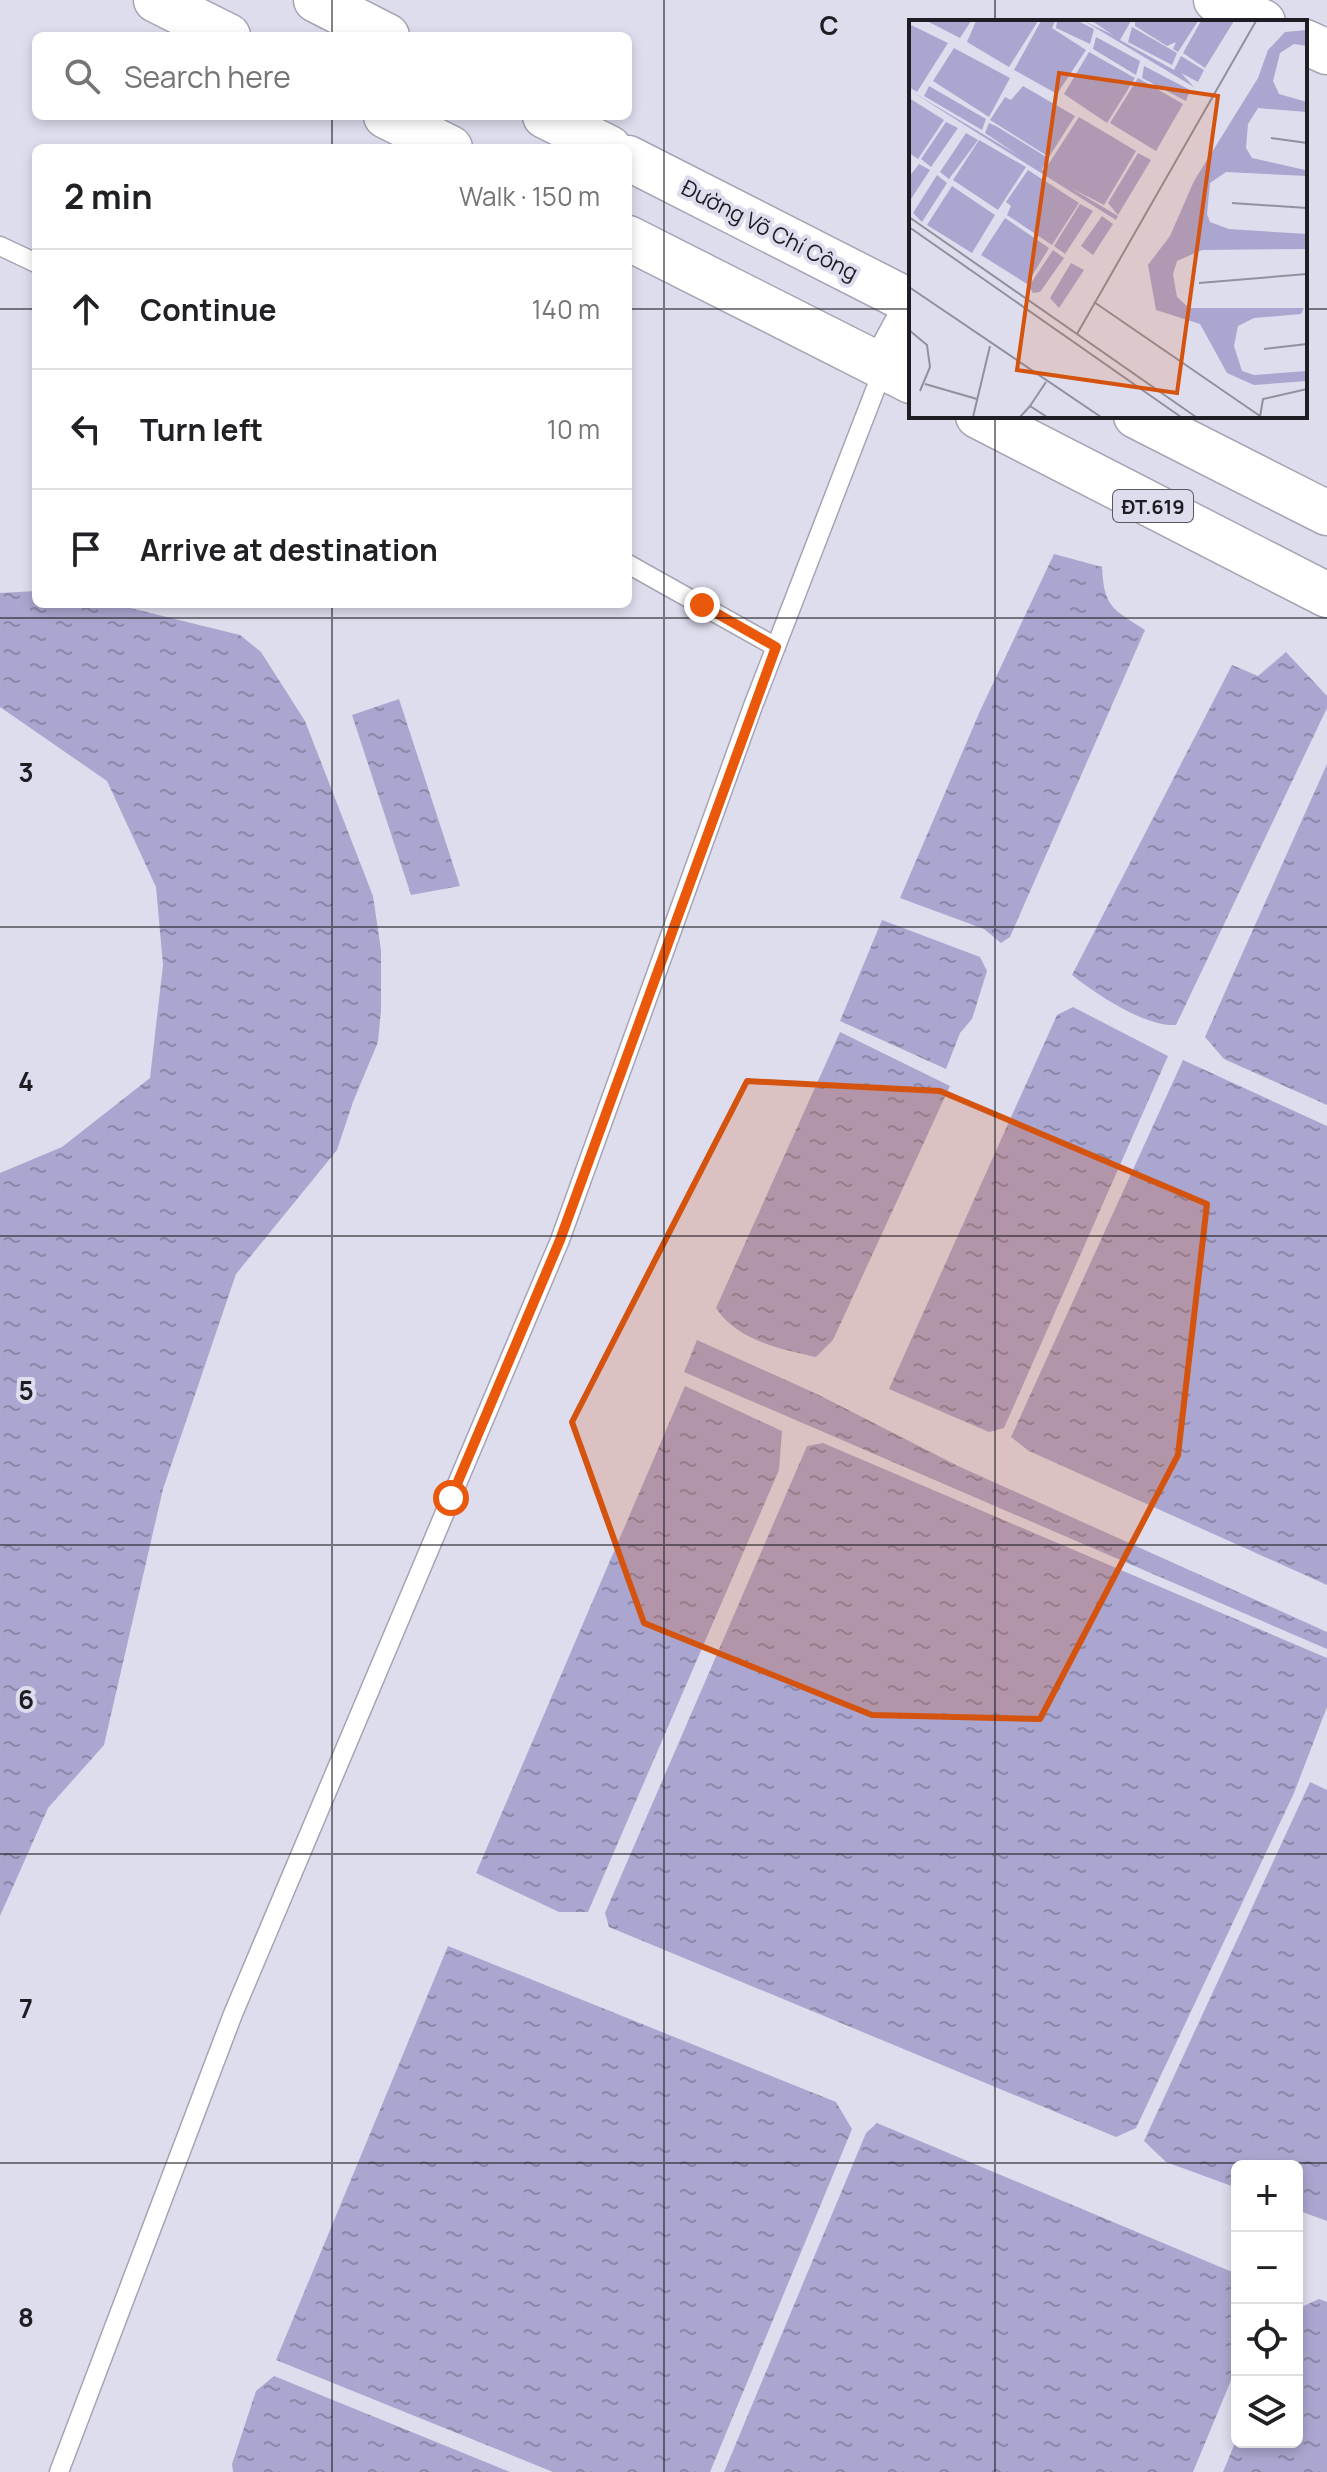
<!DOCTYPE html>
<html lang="en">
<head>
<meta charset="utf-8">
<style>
  :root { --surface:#fff; --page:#f2f2f2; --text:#202124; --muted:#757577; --line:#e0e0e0 }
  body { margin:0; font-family:Manrope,sans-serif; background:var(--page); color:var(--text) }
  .controls { position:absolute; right:24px; bottom:24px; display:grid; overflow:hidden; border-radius:12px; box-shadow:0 4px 12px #0003 }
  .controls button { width:72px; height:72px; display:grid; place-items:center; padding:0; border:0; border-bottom:2px solid var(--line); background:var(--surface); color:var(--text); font:40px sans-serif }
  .stop { position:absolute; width:24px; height:24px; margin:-18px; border:6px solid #ea580c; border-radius:50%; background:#fff }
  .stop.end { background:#ea580c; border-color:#fff; box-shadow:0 2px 8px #0008 }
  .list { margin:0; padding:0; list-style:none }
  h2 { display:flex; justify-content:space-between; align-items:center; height:104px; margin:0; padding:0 32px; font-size:34px }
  h2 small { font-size:26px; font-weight:400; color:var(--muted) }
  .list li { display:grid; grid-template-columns:52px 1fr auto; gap:24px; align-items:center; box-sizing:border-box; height:120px; padding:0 32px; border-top:2px solid var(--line) }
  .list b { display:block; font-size:30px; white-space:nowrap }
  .list em { font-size:26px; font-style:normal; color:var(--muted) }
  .icon { flex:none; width:44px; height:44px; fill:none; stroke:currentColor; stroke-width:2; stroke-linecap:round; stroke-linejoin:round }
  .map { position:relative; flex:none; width:1327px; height:2472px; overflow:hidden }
  .search { position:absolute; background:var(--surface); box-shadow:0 4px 12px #0003; left:32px; top:32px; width:600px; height:88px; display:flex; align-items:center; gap:20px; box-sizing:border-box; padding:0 28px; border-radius:12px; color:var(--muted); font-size:30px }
  .panel { position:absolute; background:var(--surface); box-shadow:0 4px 12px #0003; left:32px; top:144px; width:600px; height:464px; border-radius:12px }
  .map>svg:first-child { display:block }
  .water { fill:url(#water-ripples) }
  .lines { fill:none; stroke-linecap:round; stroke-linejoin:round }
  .lane-casing { stroke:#a5a4b4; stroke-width:21 }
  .secondary-casing { stroke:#a5a4b4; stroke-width:47 }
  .primary-casing { stroke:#a5a4b4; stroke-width:47 }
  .lane { stroke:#fff; stroke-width:18 }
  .secondary { stroke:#fff; stroke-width:44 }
  .primary { stroke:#fff; stroke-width:44 }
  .route { stroke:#ea580c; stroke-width:10 }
  .marked { fill:#d4530e; fill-opacity:0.2; stroke:#d4530e; stroke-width:6; stroke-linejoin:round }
  .grid { fill:none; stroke:#1d1d23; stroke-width:2; stroke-opacity:0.55 }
  .labels { text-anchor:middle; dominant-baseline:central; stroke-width:8; stroke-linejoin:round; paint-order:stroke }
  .shield { fill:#deddee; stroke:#575760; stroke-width:2 }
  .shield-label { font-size:20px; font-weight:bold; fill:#1d1d23 }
  .street-label { font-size:22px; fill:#1d1d23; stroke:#deddee }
  .inset-road { fill:none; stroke:#91909d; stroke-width:2 }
  .view { fill:#d4530e; fill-opacity:0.15; stroke:#d4530e; stroke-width:4 }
  .inset-edge { fill:none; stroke:#1d1d23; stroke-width:4 }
  .grid-label { font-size:26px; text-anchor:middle; font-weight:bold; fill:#1d1d23; stroke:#deddee; stroke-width:8; stroke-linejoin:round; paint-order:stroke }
</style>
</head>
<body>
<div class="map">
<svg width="1327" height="2472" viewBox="0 0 1327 2472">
  <defs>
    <pattern id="water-ripples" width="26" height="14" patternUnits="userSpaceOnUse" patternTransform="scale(2)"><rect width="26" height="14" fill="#aaa6cf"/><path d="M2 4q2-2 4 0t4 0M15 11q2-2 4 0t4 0" fill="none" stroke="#8a87a8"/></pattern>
  </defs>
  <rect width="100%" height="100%" fill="#deddee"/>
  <path class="water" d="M 1054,554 L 1102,567 C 1104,608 1113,609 1145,630 L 1010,937 L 1001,943 L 984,929 L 900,898 L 980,711 Z
    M 36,591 L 36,604 L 114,604 L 240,635 L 261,652 L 305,721 L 373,896 L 381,950 L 381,1010 L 378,1042 L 353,1102 L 337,1150 L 236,1274 L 163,1489 L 104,1745 L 48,1808 L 0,1916 L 0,1173 L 62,1147 L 150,1078 L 163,965 L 156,887 L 107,781 L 0,707 L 0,593 Z
    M 1286,652 L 1327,696 L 1327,708 L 1176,1025 C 1145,1027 1096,994 1072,975 L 1232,665 L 1258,676 Z
    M 399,699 L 460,886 L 411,895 L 352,715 Z
    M 1327,764 L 1327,1105 L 1224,1059 L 1205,1037 Z
    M 882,920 L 980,957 L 987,971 L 972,1019 L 960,1033 L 946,1069 L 840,1021 Z
    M 1073,1007 L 1168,1056 L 1004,1428 L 989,1432 L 889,1389 L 1057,1015 Z
    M 840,1032 L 950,1086 L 833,1340 L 816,1357 C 781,1349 736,1340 716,1308 Z
    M 1183,1060 L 1327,1126 L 1327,1585 L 1029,1451 L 1011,1437 Z
    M 697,1340 L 817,1394 L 958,1466 L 1327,1632 L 1327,1649 L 684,1372 Z
    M 685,1386 L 782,1431 L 779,1470 L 588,1912 L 559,1912 L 476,1873 Z
    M 823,1443 L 1327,1658 L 1327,1707 L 1294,1793 L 1136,2128 L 1116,2137 L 609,1927 L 605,1913 L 807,1446 Z
    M 1310,1782 L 1327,1790 L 1327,2221 L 1297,2210 L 1297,2166 L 1237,2166 L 1237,2188 L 1166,2162 L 1144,2141 Z
    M 448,1946 L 836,2102 L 852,2129 L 710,2472 L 553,2472 L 276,2360 Z
    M 877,2123 L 1237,2274 L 1237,2366 L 1193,2472 L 724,2472 L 866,2133 Z
    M 1319,2299 L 1327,2302 L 1327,2472 L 1223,2472 L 1237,2438 L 1237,2442 L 1297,2442 L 1297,2309 Z
    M 274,2376 L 510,2472 L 233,2472 L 232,2464 L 256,2391 Z"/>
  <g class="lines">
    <g class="lane-casing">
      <path id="lane" d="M 0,246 L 36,263
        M 628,564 L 776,647
        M 59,2472 L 233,2014 L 560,1240 L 753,706 L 884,367"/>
    </g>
    <g class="secondary-casing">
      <path id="secondary" d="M 1216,0 L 1263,22
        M 1305,42 L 1327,52
        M 884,367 L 911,317"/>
    </g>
    <g class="primary-casing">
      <path id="primary" d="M 156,0 L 228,36
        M 316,0 L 387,36
        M 386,116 L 450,148
        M 545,116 L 609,148
        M 628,158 L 911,302
        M 628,238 L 911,381
        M 978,416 L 1327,595
        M 1136,416 L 1327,513"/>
    </g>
    <use href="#lane" class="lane"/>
    <use href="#secondary" class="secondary"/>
    <use href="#primary" class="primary"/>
  </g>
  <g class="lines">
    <path class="route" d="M 451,1498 L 560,1240 L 776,647 L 702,605"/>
  </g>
  <path class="marked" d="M 747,1081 L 940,1091 L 1207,1204 L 1178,1455 L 1040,1719 L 872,1715 L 644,1623 L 572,1422 Z"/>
  <path class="grid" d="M 332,0 L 332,36M 664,0 L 664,2472M 995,0 L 995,22M 332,116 L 332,148M 0,309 L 36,309M 628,309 L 911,309M 1305,309 L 1327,309M 995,416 L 995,2472M 332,604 L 332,2472M 0,618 L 1327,618M 0,927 L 1327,927M 0,1236 L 1327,1236M 0,1545 L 1327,1545M 0,1854 L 1327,1854M 0,2163 L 1327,2163"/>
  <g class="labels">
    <rect class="shield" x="1113" y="490" width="80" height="32" rx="6"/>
    <g class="shield-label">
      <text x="1153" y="506">ĐT.619</text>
    </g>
    <g class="street-label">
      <text transform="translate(770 230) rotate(27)">Đường Võ Chí Công</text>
    </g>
  </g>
  <g transform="translate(909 20)">
    <rect width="398" height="398" fill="#deddee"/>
    <path d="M 18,1 L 62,1 L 51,18 ZM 67,1 L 129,1 L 100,47 L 58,22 ZM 132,1 L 146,1 L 143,8 L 177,30 L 148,74 L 105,50 ZM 148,1 L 169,1 L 185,9 L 181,24 L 147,8 ZM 175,1 L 204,15 L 183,1 L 222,1 L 211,20 L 265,50 L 272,36 L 295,50 L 289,62 L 272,53 L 285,67 ZM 226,1 L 289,1 L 269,32 L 264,29 L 267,22 L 258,26 L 226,6 ZM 292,1 L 325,1 L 296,48 L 274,33 ZM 0,4 L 39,23 L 8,72 L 0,67 ZM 223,7 L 268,33 L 263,45 L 219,22 ZM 398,10 L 398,26 L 385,24 L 371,33 L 364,61 L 370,74 L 398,82 L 398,92 L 349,88 L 339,104 L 337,128 L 343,138 L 396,150 L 398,156 L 317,152 L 301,163 L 298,194 L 301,202 L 320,209 L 398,214 L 398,229 L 293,230 L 268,241 L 264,254 L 268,277 L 280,288 L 395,288 L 392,294 L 345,298 L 329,306 L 325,326 L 333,351 L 345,355 L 398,351 L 398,361 L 345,365 L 318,353 L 291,304 L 247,290 L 239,245 L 261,216 L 285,161 L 349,58 L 359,30 L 376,12 ZM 187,17 L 231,41 L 227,55 L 184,29 ZM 45,28 L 101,58 L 80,97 L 24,61 ZM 180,32 L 226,58 L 198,103 L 155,74 ZM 235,46 L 281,70 L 277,81 L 233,58 ZM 229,58 L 274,84 L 247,131 L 201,103 ZM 20,66 L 77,99 L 73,110 L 15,76 ZM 114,66 L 166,96 L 140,137 L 81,100 L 96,77 L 102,80 ZM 0,70 L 109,135 L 76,113 L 80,103 L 87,106 L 139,138 L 133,149 L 135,151 L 170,97 L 227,131 L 195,185 L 162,168 L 209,196 L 207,200 ZM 0,78 L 35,100 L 9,139 L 0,133 ZM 37,102 L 49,108 L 22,147 L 12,139 ZM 57,113 L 69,120 L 40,159 L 31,152 ZM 70,120 L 117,147 L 89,190 L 44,160 ZM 229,133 L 242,140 L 209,195 L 199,183 ZM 10,144 L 21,150 L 0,182 L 0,157 ZM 119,150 L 170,183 L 143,225 L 98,195 L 102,186 L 97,182 ZM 28,155 L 38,163 L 13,202 L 4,193 ZM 43,166 L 86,195 L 63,233 L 18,205 ZM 171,184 L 184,191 L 156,234 L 145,226 ZM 193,196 L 204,204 L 184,235 L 172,226 ZM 96,198 L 140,228 L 118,264 L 72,235 ZM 144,230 L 155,238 L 131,272 L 124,273 L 120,266 ZM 162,243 L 175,250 L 150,288 L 141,278 Z" fill="#aaa6cf"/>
    <path class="inset-road" d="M 362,118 L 398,123M 323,183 L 398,188M 0,197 L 287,397M 0,207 L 272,397M 290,263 L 398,254M 0,267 L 192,397M 185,282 L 351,396M 0,310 L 18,325 L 21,347 L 11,371M 168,314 L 347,1M 355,329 L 398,324M 16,364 L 68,379M 121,386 L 137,362M 64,397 L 81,326M 111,397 L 121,386 L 138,397M 351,397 L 354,379 L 398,369"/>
    <path class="view" d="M 150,53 L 309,76 L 268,373 L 108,350 Z"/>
    <rect width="398" height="398" class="inset-edge"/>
  </g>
  <g class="grid-label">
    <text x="829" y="35">C</text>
    <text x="26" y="782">3</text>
    <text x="26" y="1091">4</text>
    <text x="26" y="1400">5</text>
    <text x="26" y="1709">6</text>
    <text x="26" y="2018">7</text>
    <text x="26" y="2327">8</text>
  </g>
</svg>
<div class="controls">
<button>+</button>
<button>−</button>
<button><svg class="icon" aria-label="locate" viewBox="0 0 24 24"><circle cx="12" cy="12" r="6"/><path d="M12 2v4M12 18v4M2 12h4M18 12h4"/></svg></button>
<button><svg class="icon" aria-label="layers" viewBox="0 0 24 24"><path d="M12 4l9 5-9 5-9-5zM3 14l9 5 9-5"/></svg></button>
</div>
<div class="stop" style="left:451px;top:1498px"></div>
<div class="stop end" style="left:702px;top:605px"></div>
<div class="search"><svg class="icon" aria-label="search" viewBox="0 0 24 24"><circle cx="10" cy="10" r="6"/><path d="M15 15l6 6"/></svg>Search here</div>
<section class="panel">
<h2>2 min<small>Walk · 150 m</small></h2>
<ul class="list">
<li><svg class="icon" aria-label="ahead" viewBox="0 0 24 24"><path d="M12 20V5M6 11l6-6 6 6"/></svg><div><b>Continue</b></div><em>140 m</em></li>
<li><svg class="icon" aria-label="left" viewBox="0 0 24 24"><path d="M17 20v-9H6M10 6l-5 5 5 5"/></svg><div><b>Turn left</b></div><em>10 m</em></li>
<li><svg class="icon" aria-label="arrive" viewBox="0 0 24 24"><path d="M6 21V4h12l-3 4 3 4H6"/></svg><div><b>Arrive at destination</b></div></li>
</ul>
</section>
</div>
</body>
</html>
